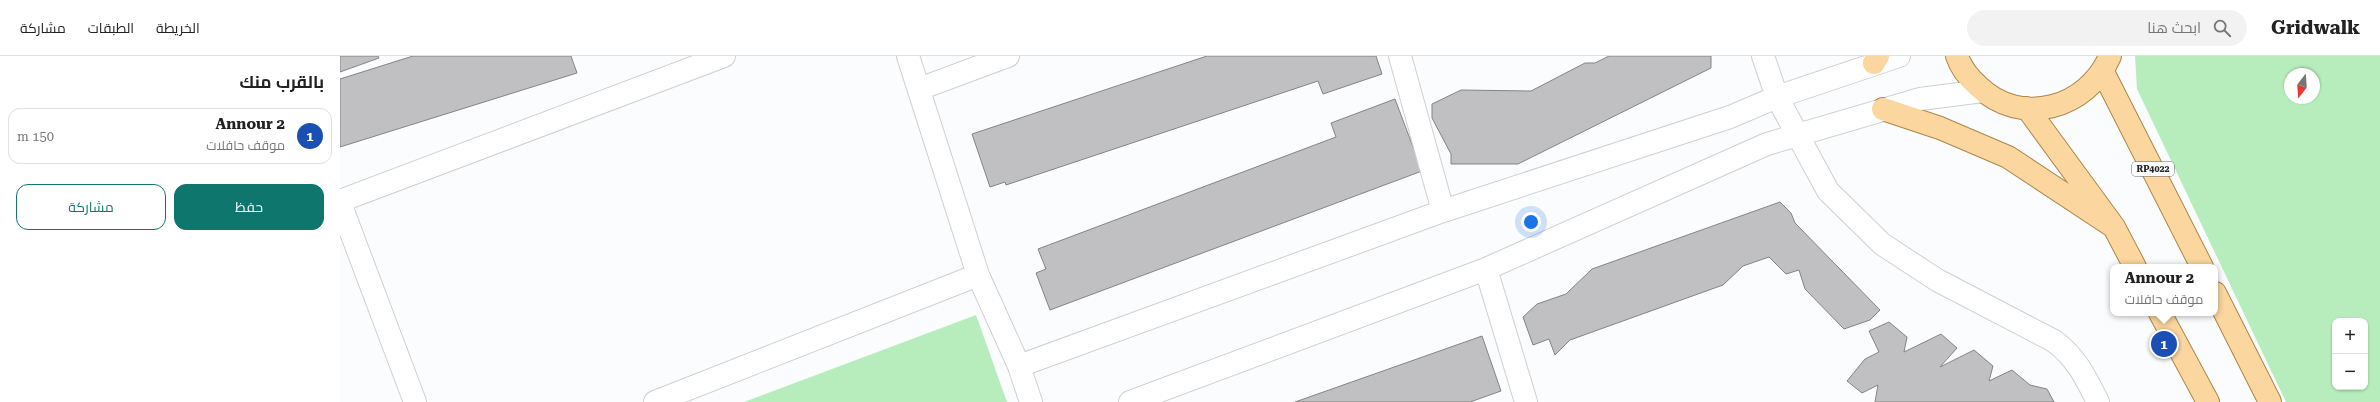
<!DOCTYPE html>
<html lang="ar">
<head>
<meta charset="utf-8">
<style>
  :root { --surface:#fff; --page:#f2f2f2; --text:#222; --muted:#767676; --line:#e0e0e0; --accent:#0f766e }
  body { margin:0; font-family:"Roboto Serif",Cairo,serif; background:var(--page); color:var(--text); direction:rtl }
  .controls { position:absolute; right:12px; bottom:12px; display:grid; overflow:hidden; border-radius:8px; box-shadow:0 1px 3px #0004 }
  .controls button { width:36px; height:36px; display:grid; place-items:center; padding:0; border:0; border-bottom:1px solid var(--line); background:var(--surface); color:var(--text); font:20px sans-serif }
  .compass { position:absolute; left:1944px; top:12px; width:36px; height:36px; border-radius:50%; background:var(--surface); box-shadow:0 1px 3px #0004; rotate:197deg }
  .you { position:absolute; left:1191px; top:166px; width:14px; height:14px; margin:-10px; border:3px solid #fff; border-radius:50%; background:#1a73e8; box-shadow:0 0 0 6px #1a73e833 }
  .badge { display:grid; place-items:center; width:26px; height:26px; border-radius:50%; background:var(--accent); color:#fff; font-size:13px; font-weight:700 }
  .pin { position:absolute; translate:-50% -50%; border:2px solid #fff; box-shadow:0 1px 4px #0006 }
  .popup { position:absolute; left:1770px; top:208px; width:108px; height:52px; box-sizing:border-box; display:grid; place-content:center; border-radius:8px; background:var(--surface); filter:drop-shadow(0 1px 3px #0005); font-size:13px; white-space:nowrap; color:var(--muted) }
  .popup b { font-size:15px; color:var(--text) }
  .popup::after { content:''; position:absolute; left:50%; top:100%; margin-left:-8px; border:8px solid transparent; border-top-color:var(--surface) }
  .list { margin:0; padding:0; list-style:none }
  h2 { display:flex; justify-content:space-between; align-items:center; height:52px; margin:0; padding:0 16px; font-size:17px }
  h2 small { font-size:13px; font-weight:400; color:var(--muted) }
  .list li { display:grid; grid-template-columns:26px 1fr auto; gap:12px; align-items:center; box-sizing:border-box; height:56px; margin:0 8px 8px; padding:0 8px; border:1px solid var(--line); border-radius:12px }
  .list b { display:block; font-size:15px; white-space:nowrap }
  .list p { margin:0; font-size:13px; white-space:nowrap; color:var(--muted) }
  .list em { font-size:13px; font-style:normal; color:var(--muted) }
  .actions { display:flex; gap:8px; padding:12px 16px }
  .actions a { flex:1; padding:9px 0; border:1px solid var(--accent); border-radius:12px; text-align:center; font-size:14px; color:var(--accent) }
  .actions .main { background:var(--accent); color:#fff }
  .icon { flex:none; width:22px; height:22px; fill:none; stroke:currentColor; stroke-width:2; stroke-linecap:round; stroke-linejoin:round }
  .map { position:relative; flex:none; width:2040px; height:346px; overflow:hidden; direction:ltr }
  header { display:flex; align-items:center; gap:24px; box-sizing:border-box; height:56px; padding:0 20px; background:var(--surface); border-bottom:1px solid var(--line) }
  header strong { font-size:19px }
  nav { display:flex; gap:22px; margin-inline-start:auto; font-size:14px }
  .search { width:280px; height:36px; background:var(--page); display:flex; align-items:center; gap:10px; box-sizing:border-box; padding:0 14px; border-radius:22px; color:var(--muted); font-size:15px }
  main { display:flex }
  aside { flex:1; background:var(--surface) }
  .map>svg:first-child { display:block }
  .green { fill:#b7edbc; fill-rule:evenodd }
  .building { fill:#c0c0c2; stroke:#848485 }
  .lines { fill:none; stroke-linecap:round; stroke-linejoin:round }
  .minor-casing { stroke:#ced0d1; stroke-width:24 }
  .major-casing { stroke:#ae8649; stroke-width:24 }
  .minor { stroke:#fff; stroke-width:22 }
  .major { stroke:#fbd69e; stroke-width:22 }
  .labels { text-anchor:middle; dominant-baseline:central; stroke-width:3.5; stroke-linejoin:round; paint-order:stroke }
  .shield { fill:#fff; stroke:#646565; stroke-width:1 }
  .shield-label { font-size:9px; font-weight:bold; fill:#222323 }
</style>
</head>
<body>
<header>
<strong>Gridwalk</strong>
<div class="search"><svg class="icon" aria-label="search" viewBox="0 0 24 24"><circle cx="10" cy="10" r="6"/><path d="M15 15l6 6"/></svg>ابحث هنا</div>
<nav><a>الخريطة</a><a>الطبقات</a><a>مشاركة</a></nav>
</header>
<main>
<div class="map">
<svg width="2040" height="346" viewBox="0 0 2040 346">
  <rect width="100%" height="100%" fill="#fafcfd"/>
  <path class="green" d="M 1795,0 L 2040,0 L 2040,346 L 1946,346 L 1797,33 ZM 1950,18 L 1974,18 L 1974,42 L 1950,42 ZM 1995,265 L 2025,265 L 2025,331 L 1995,331 Z
    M 636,259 L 667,346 L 404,346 Z"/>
  <path class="building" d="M 0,0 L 38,0 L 39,2 L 0,16 Z
    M 73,0 L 231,0 L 237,17 L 0,91 L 0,23 Z
    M 867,0 L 1036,0 L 1042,18 L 983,38 L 978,25 L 666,129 L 665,126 L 650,131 L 632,78 Z
    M 1269,0 L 1371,0 L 1371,12 L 1178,108 L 1111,108 L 1111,98 L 1092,62 L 1092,48 L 1121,34 L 1191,35 L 1245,7 L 1255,7 Z
    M 1055,43 L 1082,115 L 710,254 L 696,217 L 706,213 L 698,193 L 996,81 L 991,67 Z
    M 1440,146 L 1451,157 L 1455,167 L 1540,254 L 1530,264 L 1504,273 L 1465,233 L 1459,214 L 1446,218 L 1429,201 L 1403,210 L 1383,229 L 1230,284 L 1215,299 L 1209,283 L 1193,289 L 1183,261 L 1197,248 L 1226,238 L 1252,213 Z
    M 1549,266 L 1567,281 L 1564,296 L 1601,278 L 1617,292 L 1600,311 L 1634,294 L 1653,310 L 1649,325 L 1672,314 L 1690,329 L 1707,333 L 1714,346 L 1535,346 L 1538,329 L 1522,337 L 1507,325 L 1525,303 L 1539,296 L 1529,275 Z
    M 1142,280 L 1161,335 L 1130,346 L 955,346 Z"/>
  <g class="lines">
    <g class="minor-casing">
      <path id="minor" d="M 568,0 L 638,219 L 679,310 L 691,346
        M 1060,0 L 1103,155
        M 1423,0 L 1437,41 L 1488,135 L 1542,188 L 1597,224 L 1714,285 C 1736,301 1746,322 1758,346
        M 579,33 L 668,0
        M 0,145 L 384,0
        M 0,147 L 75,346
        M 1146,213 L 1186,346
        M 679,310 L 1103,155 L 1390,61 L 1437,41 L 1559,0
        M 315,346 L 638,219
        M 790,346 L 1146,213 L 1427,88 L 1580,43 L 1643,35"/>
    </g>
    <g class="major-casing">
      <path id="major" d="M 1617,0 C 1621,12 1629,22 1638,30 C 1681,72 1748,52 1770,0
        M 1534,7 L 1538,0
        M 1763,16 L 1862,211
        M 1687,52 L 1774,171 L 1795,211
        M 1543,53 L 1600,72 L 1668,101 L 1774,171
        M 1875,237 L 1930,346
        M 1820,257 L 1868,346"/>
    </g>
    <use href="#minor" class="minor"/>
    <use href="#major" class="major"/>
  </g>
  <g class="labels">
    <rect class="shield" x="1792" y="106" width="42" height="14" rx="3"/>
    <g class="shield-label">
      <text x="1813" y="113">RP4022</text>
    </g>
  </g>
</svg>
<div class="controls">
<button>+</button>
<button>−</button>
</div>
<svg class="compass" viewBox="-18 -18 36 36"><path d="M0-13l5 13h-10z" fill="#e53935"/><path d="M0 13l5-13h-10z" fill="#767676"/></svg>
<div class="you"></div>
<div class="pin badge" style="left:1824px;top:288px;background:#1a4fb4">1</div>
<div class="popup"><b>Annour 2</b>موقف حافلات</div>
</div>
<aside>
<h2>بالقرب منك<small></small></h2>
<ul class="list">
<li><span class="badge" style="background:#1a4fb4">1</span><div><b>Annour 2</b><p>موقف حافلات</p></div><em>150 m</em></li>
</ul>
<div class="actions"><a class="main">حفظ</a><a>مشاركة</a></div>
</aside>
</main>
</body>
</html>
